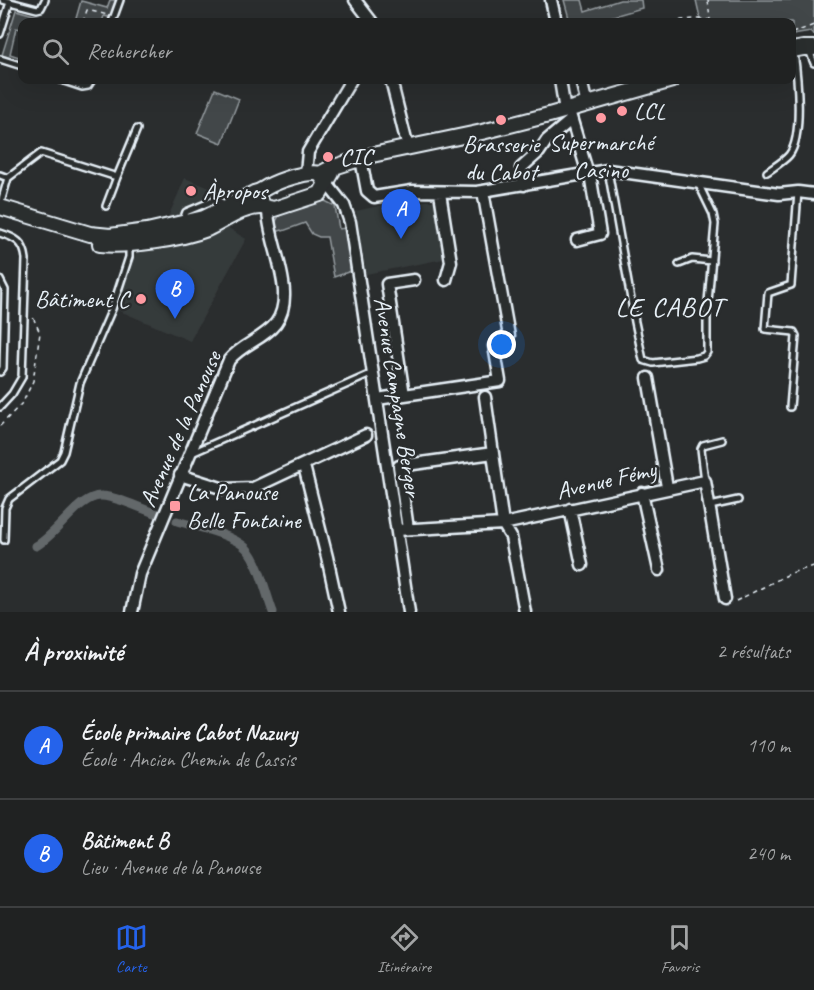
<!DOCTYPE html>
<html lang="fr">
<head>
<meta charset="utf-8">
<style>
  :root { --surface:#202222; --page:#282a2a; --text:#f1f3f6; --muted:#a2a4a5; --line:#3d3f40; --accent:#2563eb }
  body { margin:0; font-family:Caveat,sans-serif; background:var(--page); color:var(--text) }
  .you { position:absolute; left:502px; top:345px; width:21px; height:21px; margin:-15px; border:4px solid #fff; border-radius:50%; background:#1a73e8; box-shadow:0 0 0 9px #1a73e833 }
  .badge { display:grid; place-items:center; width:39px; height:39px; border-radius:50%; background:var(--accent); color:#fff; font-size:20px; font-weight:700 }
  .pin { position:absolute; translate:-50% -50px; filter:drop-shadow(0 2px 3px #0008) }
  .pin::after { content:''; position:absolute; top:32px; width:21px; height:18px; background:inherit; clip-path:polygon(0 0,100% 0,50% 100%) }
  .list { margin:0; padding:0; list-style:none }
  h2 { display:flex; justify-content:space-between; align-items:center; height:78px; margin:0; padding:0 24px; font-size:26px }
  h2 small { font-size:20px; font-weight:400; color:var(--muted) }
  .list li { display:grid; grid-template-columns:39px 1fr auto; gap:18px; align-items:center; box-sizing:border-box; height:108px; padding:0 24px; border-top:2px solid var(--line) }
  .list b { display:block; font-size:22px; white-space:nowrap }
  .list p { margin:0; font-size:20px; white-space:nowrap; color:var(--muted) }
  .list em { font-size:20px; font-style:normal; color:var(--muted) }
  .icon { flex:none; width:33px; height:33px; fill:none; stroke:currentColor; stroke-width:2; stroke-linecap:round; stroke-linejoin:round }
  .map { position:relative; flex:none; width:814px; height:612px; overflow:hidden }
  .search { position:absolute; background:var(--surface); box-shadow:0 6px 24px #0002; left:18px; right:18px; top:18px; height:66px; display:flex; align-items:center; gap:15px; box-sizing:border-box; padding:0 21px; border-radius:12px; color:var(--muted); font-size:22px }
  .sheet { height:294px; background:var(--surface) }
  nav { display:flex; justify-content:space-around; align-items:center; box-sizing:border-box; height:84px; border-top:2px solid var(--line); background:var(--surface); font-size:16px; color:var(--muted) }
  nav a { display:grid; justify-items:center; gap:3px }
  nav .on { color:var(--accent) }
  .map>svg:first-child { display:block }
  .built { fill:#363a3b }
  .green { fill:#424648; stroke:#959ca0; stroke-width:1.5 }
  .lines { fill:none; stroke-linecap:round; stroke-linejoin:round }
  .canal { stroke:#63686b; stroke-width:9 }
  .service-casing { stroke:#e8f1f8; stroke-width:10 }
  .minor-casing { stroke:#e8f1f8; stroke-width:15 }
  .tertiary-casing { stroke:#e8f1f8; stroke-width:18 }
  .path { stroke:#e8f1f8; stroke-width:1.5; stroke-dasharray:4.5 4.5; stroke-linecap:butt }
  .service { stroke:#2a2d2e; stroke-width:5 }
  .minor { stroke:#2a2d2e; stroke-width:10 }
  .tertiary { stroke:#2a2d2e; stroke-width:14 }
  .poi-dot { fill:#ff9aa2; stroke:#2a2d2e; stroke-width:2 }
  .labels { text-anchor:middle; dominant-baseline:central; stroke-width:5; stroke-linejoin:round; paint-order:stroke }
  .poi-label { font-size:24px; fill:#e8f1f8; stroke:#2a2d2e; text-anchor:start }
  .street-label { font-size:24px; fill:#e8f1f8; stroke:#2a2d2e }
  .quarter-label { font-size:27px; letter-spacing:1.5px; fill:#e8f1f8; stroke:#2a2d2e }
</style>
</head>
<body>
<div class="map">
<svg width="814" height="612" viewBox="0 0 814 612">
  <rect width="100%" height="100%" fill="#2a2d2e"/>
  <filter id="ink" filterUnits="userSpaceOnUse"><feTurbulence type="fractalNoise" baseFrequency=".0167" numOctaves="2"/><feDisplacementMap in="SourceGraphic" scale="12" xChannelSelector="R" yChannelSelector="G"/><feConvolveMatrix kernelMatrix="1 2 1 2 8 2 1 2 1" color-interpolation-filters="sRGB"/></filter>
  <g filter="url(#ink)">
    <path class="built" d="M 185,178 L 232,197 L 227,227 L 246,239 L 190,341 L 115,309 L 136,253 L 171,248 L 169,215 Z
      M 401,201 L 435,201 L 444,259 L 366,274 L 356,211 Z"/>
    <path class="green" d="M 110,0 L 118,0 L 112,18 L 104,16 L 102,22 L 75,22 L 81,1 L 107,8 Z
      M 564,0 L 582,0 L 585,11 L 620,0 L 641,0 L 642,8 L 603,19 L 586,19 L 570,22 Z
      M 696,0 L 814,0 L 814,35 L 811,32 L 792,35 L 792,22 L 701,22 Z
      M 16,10 L 48,19 L 47,22 L 22,22 L 22,29 L 16,28 L 10,54 L 22,58 L 22,62 L 2,55 Z
      M 215,89 L 239,99 L 222,143 L 197,133 Z
      M 319,201 L 325,201 L 335,206 L 339,229 L 345,228 L 351,271 L 334,277 L 327,237 L 319,237 L 312,234 L 305,223 L 283,231 L 282,230 L 276,232 L 276,221 L 279,216 L 289,211 Z"/>
    <g class="lines">
      <path class="canal" d="M 177,521 C 197,527 232,534 246,548 C 259,561 266,594 273,612
        M 36,546 C 58,534 80,494 102,496 C 119,497 139,508 155,513"/>
      <g class="service-casing">
        <path id="service" d="M 10,2 L 37,9 L 41,8 L 45,0
          M 112,22 L 120,0
          M 0,34 L 10,2 L 3,0
          M 809,50 L 814,63
          M 0,59 L 22,66
          M 61,80 L 82,87 L 88,86 L 92,80
          M 608,170 L 635,322 L 643,360 L 653,363 L 697,358 L 704,356 L 707,352 L 707,313 L 715,224 L 713,214 L 698,183
          M 767,172 C 774,167 784,161 789,155 C 804,137 797,74 794,52
          M 0,175 L 8,178 L 0,206
          M 117,177 L 137,129
          M 8,178 L 41,153 L 117,177 L 106,206
          M 183,220 L 186,212 L 217,199 L 226,206
          M 0,233 C 16,238 24,242 26,259 L 22,377 L 12,394 L 0,407
          M 679,264 L 692,259 L 712,261
          M 0,280 L 5,290 L 3,368 L 0,372
          M 790,407 L 796,336 L 794,332 L 765,329 L 768,293 L 791,285 L 798,192
          M 192,453 L 373,373
          M 705,481 L 701,449 L 703,445 L 722,440
          M 710,506 L 738,500
          M 4,540 L 5,508 L 9,499 L 60,460 L 64,452 L 80,383 L 112,309 L 129,257 L 129,244"/>
      </g>
      <g class="minor-casing">
        <path id="minor" d="M 355,0 L 372,22
          M 551,0 L 556,22
          M 391,80 L 408,148
          M 560,80 L 565,111
          M 581,80 L 587,105
          M 570,114 L 588,174
          M 361,159 L 367,191 L 374,197 L 412,191 L 477,192 L 608,170 L 779,194 L 798,192 L 814,194
          M 306,173 L 308,152 L 351,80
          M 325,181 L 344,205 L 350,222 L 409,612
          M 524,185 L 521,168 L 539,152 L 547,140 L 571,120
          M 483,191 L 509,336
          M 440,193 L 451,262 L 446,280
          M 577,240 L 600,234 L 590,174
          M 648,378 L 667,487
          M 404,395 L 387,284 L 414,280
          M 485,397 L 503,524 L 511,537 L 525,612
          M 377,399 L 500,381 L 494,346
          M 304,466 L 327,557 L 339,612
          M 180,475 L 224,489 L 253,488 L 366,435
          M 642,493 L 659,570
          M 570,509 L 582,565
          M 408,529 L 399,466 L 493,453
          M 397,530 L 503,524 L 705,481 L 725,599
          M 132,612 L 140,574 L 229,360 C 242,344 264,339 276,323 C 298,293 268,243 268,210"/>
      </g>
      <g class="tertiary-casing">
        <path id="tertiary" d="M 792,50 L 803,48 L 814,48
          M 320,174 L 331,168 L 372,155 L 482,132 L 549,115 L 672,80
          M 260,201 L 263,207 L 274,209 L 320,194 L 332,173
          M 0,207 L 90,234 L 110,236 L 147,231 L 204,218 L 254,193 C 260,192 262,190 267,187 C 278,181 308,170 320,174 L 324,180
          M 100,244 C 128,247 181,239 207,229 C 225,221 242,206 263,207"/>
      </g>
      <path class="path" d="M 708,0 L 710,20
        M 83,22 L 87,10 L 108,15
        M 671,22 C 687,19 703,17 718,22
        M 792,33 L 814,25
        M 0,426 L 23,402 L 33,381 L 40,333 L 32,315
        M 736,601 L 791,573 L 814,566"/>
      <use href="#service" class="service"/>
      <use href="#minor" class="minor"/>
      <use href="#tertiary" class="tertiary"/>
    </g>
  </g>
  <g class="poi-dot">
    <circle cx="622" cy="111" r="6"/>
    <circle cx="601" cy="118" r="6"/>
    <circle cx="501" cy="120" r="6"/>
    <circle cx="328" cy="157" r="6"/>
    <circle cx="191" cy="191" r="6"/>
    <circle cx="141" cy="299" r="6"/>
    <rect x="169" y="500" width="12" height="12" rx="3"/>
  </g>
  <g class="labels">
    <g class="poi-label">
      <text x="634" y="111">LCL</text>
      <text x="601" y="142" text-anchor="middle">Supermarché<tspan x="601" dy="28">Casino</tspan></text>
      <text x="501" y="144" text-anchor="middle">Brasserie<tspan x="501" dy="28">du Cabot</tspan></text>
      <text x="340" y="157">CIC</text>
      <text x="203" y="191">Àpropos</text>
      <text x="129" y="299" text-anchor="end">Bâtiment C</text>
      <text x="187" y="492">La Panouse<tspan x="187" dy="28">Belle Fontaine</tspan></text>
    </g>
    <g class="street-label">
      <text transform="translate(398 397) rotate(81)">Avenue Campagne Berger</text>
      <text transform="translate(180 429) rotate(-66)">Avenue de la Panouse</text>
      <text transform="translate(606 480) rotate(-13)">Avenue Fémy</text>
    </g>
    <g class="quarter-label">
      <text x="670" y="307">LE CABOT</text>
    </g>
  </g>
</svg>
<div class="you"></div>
<div class="pin badge" style="left:401px;top:239px">A</div>
<div class="pin badge" style="left:175px;top:319px">B</div>
<div class="search"><svg class="icon" aria-label="search" viewBox="0 0 24 24"><circle cx="10" cy="10" r="6"/><path d="M15 15l6 6"/></svg>Rechercher</div>
</div>
<section class="sheet">
<h2>À proximité<small>2 résultats</small></h2>
<ul class="list">
<li><span class="badge">A</span><div><b>École primaire Cabot Nazury</b><p>École · Ancien Chemin de Cassis</p></div><em>110 m</em></li>
<li><span class="badge">B</span><div><b>Bâtiment B</b><p>Lieu · Avenue de la Panouse</p></div><em>240 m</em></li>
</ul>
</section>
<nav>
<a class="on"><svg class="icon" aria-label="map" viewBox="0 0 24 24"><path d="M3 6l6-2 6 2 6-2v14l-6 2-6-2-6 2zM9 4v14M15 6v14"/></svg>Carte</a>
<a><svg class="icon" aria-label="directions" viewBox="0 0 24 24"><path d="M12 3l9 9-9 9-9-9zM9 14v-3h6M13 9l2 2-2 2"/></svg>Itinéraire</a>
<a><svg class="icon" aria-label="saved" viewBox="0 0 24 24"><path d="M7 4h10v16l-5-4-5 4z"/></svg>Favoris</a>
</nav>
</body>
</html>
